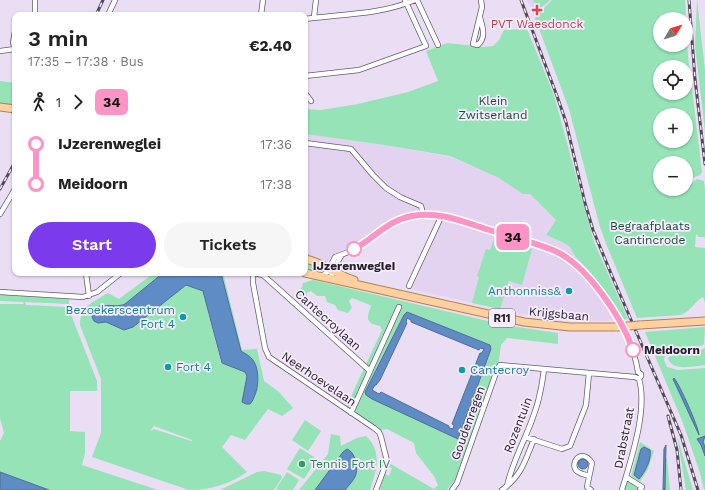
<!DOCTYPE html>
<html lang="en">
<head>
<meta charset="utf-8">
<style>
  body { margin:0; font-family:"Work Sans",sans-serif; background:#f6f6f6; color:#222; height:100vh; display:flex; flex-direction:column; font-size:15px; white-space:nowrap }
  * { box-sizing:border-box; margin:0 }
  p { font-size:13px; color:#767676 }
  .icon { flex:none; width:22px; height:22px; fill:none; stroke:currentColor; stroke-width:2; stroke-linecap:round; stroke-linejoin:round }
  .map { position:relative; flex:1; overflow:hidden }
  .sheet { position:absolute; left:12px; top:12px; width:296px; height:264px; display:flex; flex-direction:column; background:#fff; border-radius:8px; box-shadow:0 1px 3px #0004 }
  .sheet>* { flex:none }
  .badge { padding:0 8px; border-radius:6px; font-size:14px; line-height:26px }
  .needle { width:26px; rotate:52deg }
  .tools { position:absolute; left:653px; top:12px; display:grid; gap:8px }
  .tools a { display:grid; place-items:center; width:40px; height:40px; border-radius:50%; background:#fff; box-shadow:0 1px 3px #0004; font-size:20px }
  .map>.badge { position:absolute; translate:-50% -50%; box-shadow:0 0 0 2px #fff }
  .legs { display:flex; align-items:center; gap:6px; height:44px; padding:0 16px; font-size:13px }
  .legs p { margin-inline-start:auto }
  .headline { display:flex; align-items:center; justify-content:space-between; height:68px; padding:0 16px }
  h1 { font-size:22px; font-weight:600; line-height:30px }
  .action { display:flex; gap:8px; margin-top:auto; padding:8px 16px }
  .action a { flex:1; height:46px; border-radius:24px; background:#7c3aed; color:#fff; font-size:16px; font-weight:600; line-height:46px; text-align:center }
  .action a+a { background:#f6f6f6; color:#222 }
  ul { padding:0 16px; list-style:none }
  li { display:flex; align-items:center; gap:14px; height:40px; font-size:15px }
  li i { display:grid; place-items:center; width:6px; height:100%; margin:0 5px; background:currentColor }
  li i::after { content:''; width:10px; height:10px; margin:-5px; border:3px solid; border-radius:50%; background:#fff }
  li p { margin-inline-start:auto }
  li:first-child i { background:linear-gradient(#0000 50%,currentColor 0) }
  li:last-child i { background:linear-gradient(currentColor 50%,#0000 0) }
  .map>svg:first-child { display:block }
  .built { fill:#e3d3f0 }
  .green { fill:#95e3b7; fill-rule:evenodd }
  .water { fill:#608cc6; stroke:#4e6c97; fill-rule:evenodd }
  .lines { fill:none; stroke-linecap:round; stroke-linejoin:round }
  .minor-casing { stroke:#665c6f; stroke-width:6 }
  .primary-casing { stroke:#b3804e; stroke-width:9 }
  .minor { stroke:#fff; stroke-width:4.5 }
  .primary { stroke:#ffd1a1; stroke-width:7 }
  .rail-casing { stroke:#524b57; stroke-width:3 }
  .rail { stroke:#f6ecfe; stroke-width:1.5; stroke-dasharray:4.5; stroke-linecap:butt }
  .primary-bridge-casing { stroke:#b3804e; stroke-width:9; stroke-linecap:butt }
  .primary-bridge { stroke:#ffd1a1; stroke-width:7 }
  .line-1-casing { stroke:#fff; stroke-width:9 }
  .line-1 { stroke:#fc95c5; stroke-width:6 }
  .health-dot { fill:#e0444e; stroke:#f6ecfe; stroke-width:1.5 }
  .stop-1-dot { fill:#fff; stroke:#fc95c5; stroke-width:2 }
  .culture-dot { fill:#0f9aa8; stroke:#f6ecfe; stroke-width:1.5 }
  .leisure-dot { fill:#2e9e5b; stroke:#f6ecfe; stroke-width:1.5 }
  .labels { text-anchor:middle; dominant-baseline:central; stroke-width:3.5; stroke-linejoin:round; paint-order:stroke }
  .shield { fill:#f6ecfe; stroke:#645d69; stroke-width:1 }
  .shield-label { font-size:11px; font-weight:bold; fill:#252029 }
  .health-label { font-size:12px; fill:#be3a42; stroke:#f6ecfe }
  .park-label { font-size:12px; fill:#114f33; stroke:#f6ecfe }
  .stop-label { font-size:12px; font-weight:bold; fill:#252029; stroke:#f6ecfe }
  .culture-label { font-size:12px; fill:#0d838f; stroke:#f6ecfe; text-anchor:end }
  .street-label { font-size:12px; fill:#252029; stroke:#f6ecfe }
  .leisure-label { font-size:12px; fill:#27864d; stroke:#f6ecfe; text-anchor:start }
</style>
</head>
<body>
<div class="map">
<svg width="705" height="490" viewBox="0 0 705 490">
  <rect width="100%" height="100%" fill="#eadef4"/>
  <path class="built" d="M527,0H552L535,18Z
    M305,134L385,145L450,157L499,178L523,194H530L556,220L546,235L562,242L570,247L575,256L589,271L612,300L623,320L604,321L564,320L536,317L411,289L445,214L430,212L412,213L396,218L374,230L355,244L335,254L327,262L305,256Z"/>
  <path class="green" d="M533,0H550L538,10Z
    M552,0H685L688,56L702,172L700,175L692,178V183L697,179L704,181L705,189V239V237H699L696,234L695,247L705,248V302L703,297C694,302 691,311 681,315L637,318L607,246L600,227L569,109L535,18ZM660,19H686V45H660ZM660,67H686V93H660ZM660,115H686V141H660ZM660,163H686V189H660Z
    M697,0L705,70V132L695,45Z
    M527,29L554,95L594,242L628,319L623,320L612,300L589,271L575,256L570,247L562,242L546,235L556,220L530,194H523L499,178L450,156L385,145L305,134V109L321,110L358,104L408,92L438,81L426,51L447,43L483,47L493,46L499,40L504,30Z
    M0,81L15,83V105L0,103Z
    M495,237L532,249L522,285L509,281L500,309L472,303L479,277L477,276L486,249L490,250Z
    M305,261L322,268L321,271L317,272L305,269Z
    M154,273H163L125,304L115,306L105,304L102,323L106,322L133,327L186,285L203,291L221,363L245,372L247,376L242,402L255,398C259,379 260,362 241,352L221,273H223L242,350L257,349L264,381L279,392L293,408L282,416L268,409L245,440L231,435L222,447L247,472C230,484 210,490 189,490L92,457L101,433V379L80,325C80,306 92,303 106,294L108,293L119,299ZM154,426L192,440L191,441L154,429L150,431Z
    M313,280L505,325L558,333V344L507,338L501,345L499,360L455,480L447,490H380L385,474L389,476L392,468L388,467L389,463L434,489L438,485L434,476L416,453L414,443L387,429L381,430L346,407L382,330L380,326C366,323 366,319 371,306L370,305L352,298L349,301L352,308L348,313L338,310L335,305L327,302L325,296H317L311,291L307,293L305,301L298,293L302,287L303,283ZM407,312L489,344L491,350L458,439L368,397L365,392L404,315Z
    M0,294L69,299V304L25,302L26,305L68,307L97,381V391H70V431L85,432V453L82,465L158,490H49L0,472V441L4,433L0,418V304H24L23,302L0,301Z
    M705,327L704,344C693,351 678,346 666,353L664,360L667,367L678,370L705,368V490H704L700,473L683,423L645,332Z
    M705,348V365C695,366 671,372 668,358L673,354L701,350Z
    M305,420L321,431L308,451L292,440Z
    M331,434L340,436L341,446L357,438L366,436C383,452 376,471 370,490H345L356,475L343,452L315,490H299L328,454Z
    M677,436L693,490H686Z
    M640,442L654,451L648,469L640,482L631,476Z
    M300,448L317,459L304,479L287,469Z
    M665,457L667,459L670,490H663L666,479Z
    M264,471L281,475L282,478L274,490H220L257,472Z
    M287,472L299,480L293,490H278L276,489Z
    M630,481L638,488V490H625L626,483Z"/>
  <path class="water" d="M163,273H221L241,351C245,354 249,355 252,359C261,369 259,394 250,404H246L242,402L247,376L245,372L222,363L203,291L186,285L133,327L124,330L106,322L98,323L94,321L92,317C96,297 112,310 125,304Z
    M407,312L490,345L491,349L458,439L372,399L366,395L365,392L404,315ZM407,318L411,320V322L479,350L480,348L484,349L482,353H480L452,424L454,425L453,429L449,428V426L381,392L379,394L372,390L375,385H376L380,380L407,323L406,322Z
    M674,378C680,385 698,426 699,435L673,379Z
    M705,436L703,442L705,447V456L701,445L697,439Z
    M666,445L665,490H663L664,449Z
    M644,447L650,450C652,459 645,472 639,479L634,475L641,449Z
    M347,449C355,452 358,466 356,474C355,479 349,485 345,490H315L343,452Z
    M578 464a5 5 0 1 1 10 0a5 5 0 1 1-10 0Z
    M0,472L49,490H0Z"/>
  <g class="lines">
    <g class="minor-casing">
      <path id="minor" d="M35,0V15
        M417,0L438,45
        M108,15L115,0
        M261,15L263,0
        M314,17L316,0
        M480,17C482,27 487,36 478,45L473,44L482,7L481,0
        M305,19C342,14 380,15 415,0
        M13,43L15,31
        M0,51L15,49
        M305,76L359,70L426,46L405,0
        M305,93L311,101
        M305,143L351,149L373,175L386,188L400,197L421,206L423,214
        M0,214L15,189
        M86,273L89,296
        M253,273V283L265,348L269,357L374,428L379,432L381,437L387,461L376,490
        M253,273L263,275L370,371
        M320,277L335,267L341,256
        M332,279L331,265L335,257C344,254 352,251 360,246C379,233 391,219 415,215C441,212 464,222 488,229C510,236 537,242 557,252C594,271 632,332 638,372
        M409,286L442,215
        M0,292L83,297L97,292L121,273
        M351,413L399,307
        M525,437L562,449L570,446L586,405L589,373
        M589,476C586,475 582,474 580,473C566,467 581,445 592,463L587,487L591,490
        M626,477L642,487L640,490
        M507,486C514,454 534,426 540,393C542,385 543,377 544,369
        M452,490L457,483L497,370L500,365L635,377L639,379
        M502,490C522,475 525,461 534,439
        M622,490C631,459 648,410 639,379L641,376V374L638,372"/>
    </g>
    <g class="primary-casing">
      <path id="primary" d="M0,107L15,109
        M305,259C323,262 336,275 354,280
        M305,273L524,322L570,327H617
        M640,325L705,321"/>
    </g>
    <use href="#minor" class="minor"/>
    <use href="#primary" class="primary"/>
    <g class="rail-casing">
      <path id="rail" d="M521,0L557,96L566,122L585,203L593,230L612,276L681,435L698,490
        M689,0L695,79L705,164
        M96,15L103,0
        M0,189L15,162
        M668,416L677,450L681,490"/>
    </g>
    <use href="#rail" class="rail"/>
    <g class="primary-bridge-casing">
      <path id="primary-bridge" d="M617,327L640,325"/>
    </g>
    <use href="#primary-bridge" class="primary-bridge"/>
  </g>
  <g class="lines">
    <g class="line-1-casing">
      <path id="line-1" d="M354,249C375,238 386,221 412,216C438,211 462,221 486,229C509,236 533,242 555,251C587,265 622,318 633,350"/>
    </g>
    <use href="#line-1" class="line-1"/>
  </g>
  <path class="health-dot" d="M535 4h4v4h4v4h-4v4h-4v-4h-4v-4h4z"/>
  <g class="stop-1-dot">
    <circle cx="354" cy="249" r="7"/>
    <circle cx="633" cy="350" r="7"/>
  </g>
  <g class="culture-dot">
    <circle cx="569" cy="291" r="4"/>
    <circle cx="183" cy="317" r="4"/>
    <circle cx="168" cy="367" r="4"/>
    <circle cx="462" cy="370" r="4"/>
  </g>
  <circle class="leisure-dot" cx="302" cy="464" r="4"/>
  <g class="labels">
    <rect class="shield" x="489" y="309" width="26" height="18" rx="3"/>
    <g class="shield-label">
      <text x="502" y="318">R11</text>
    </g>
    <g class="health-label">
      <text x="537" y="24">PVT Waesdonck</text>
    </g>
    <g class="park-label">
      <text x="493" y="101">Klein<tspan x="493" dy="14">Zwitserland</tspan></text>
      <text x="650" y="226">Begraafplaats<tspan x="650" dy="14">Cantincrode</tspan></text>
    </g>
    <g class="stop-label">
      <text x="354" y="266">IJzerenweglei</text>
      <text x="644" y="350" text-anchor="start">Meidoorn</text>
    </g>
    <g class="culture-label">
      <text x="561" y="291">Anthonniss&amp;</text>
      <text x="175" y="310">Bezoekerscentrum<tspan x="175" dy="14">Fort 4</tspan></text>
      <text x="176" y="367" text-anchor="start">Fort 4</text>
      <text x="470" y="370" text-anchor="start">Cantecroy</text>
    </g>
    <g class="street-label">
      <text transform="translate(559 314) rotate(5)">Krijgsbaan</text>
      <text transform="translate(328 320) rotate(42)">Cantecroylaan</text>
      <text transform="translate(319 379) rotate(34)">Neerhoevelaan</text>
      <text transform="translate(468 423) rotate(-70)">Goudenregen</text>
      <text transform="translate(518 425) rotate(-69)">Rozentuin</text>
      <text transform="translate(624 438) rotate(-79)">Drabstraat</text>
    </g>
    <g class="leisure-label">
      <text x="310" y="464">Tennis Fort IV</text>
    </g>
  </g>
</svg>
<div class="tools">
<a><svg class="needle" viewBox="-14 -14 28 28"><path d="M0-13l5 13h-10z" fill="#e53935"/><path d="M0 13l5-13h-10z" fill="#767676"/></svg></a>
<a><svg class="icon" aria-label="locate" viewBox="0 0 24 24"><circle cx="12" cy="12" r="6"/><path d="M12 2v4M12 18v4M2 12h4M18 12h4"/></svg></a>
<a>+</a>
<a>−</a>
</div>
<b class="badge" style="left:513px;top:237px;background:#fc95c5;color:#111">34</b>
<section class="sheet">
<div class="headline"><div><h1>3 min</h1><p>17:35 – 17:38 · Bus</p></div><b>€2.40</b></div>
<div class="legs"><svg class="icon" aria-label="walk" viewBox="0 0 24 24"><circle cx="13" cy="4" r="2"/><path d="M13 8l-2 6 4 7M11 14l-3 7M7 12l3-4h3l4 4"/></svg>1<svg class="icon" aria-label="forward" viewBox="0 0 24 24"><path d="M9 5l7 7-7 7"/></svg><b class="badge" style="background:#fc95c5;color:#111">34</b></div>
<ul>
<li><i style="color:#fc95c5"></i><b>IJzerenweglei</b><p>17:36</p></li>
<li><i style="color:#fc95c5"></i><b>Meidoorn</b><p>17:38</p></li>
</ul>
<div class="action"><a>Start</a><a>Tickets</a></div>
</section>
</div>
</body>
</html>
